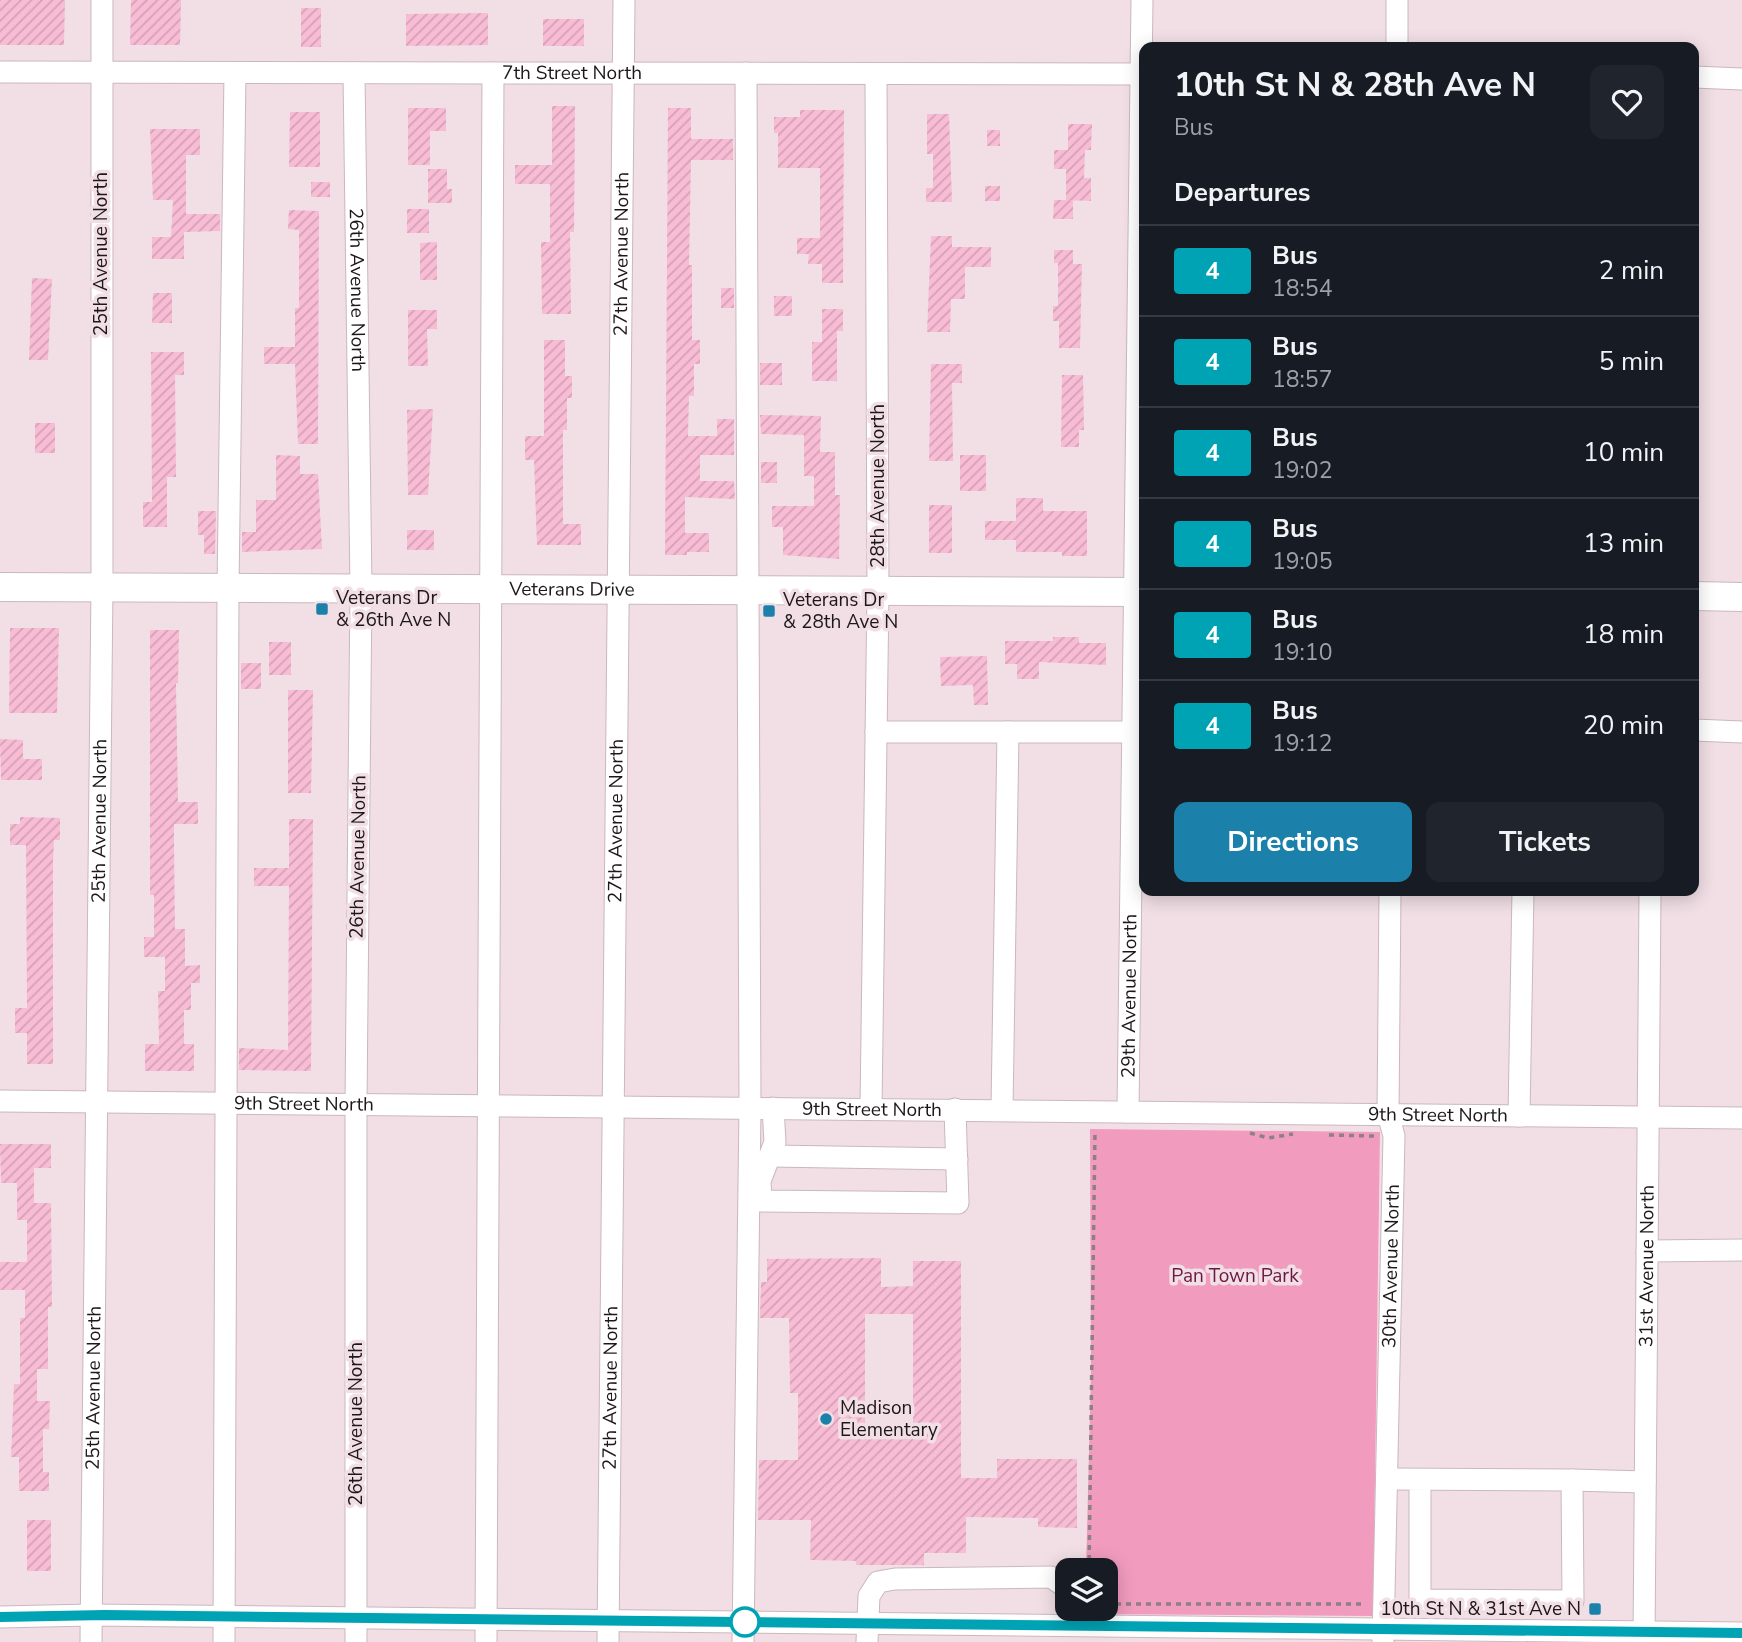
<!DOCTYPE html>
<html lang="en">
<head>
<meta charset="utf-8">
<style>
  body { margin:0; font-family:"Nunito Sans",sans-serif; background:#20242c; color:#f1f3f6; height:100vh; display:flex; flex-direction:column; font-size:26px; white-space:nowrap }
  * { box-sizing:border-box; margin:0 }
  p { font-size:23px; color:#9ea1a6 }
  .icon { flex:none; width:38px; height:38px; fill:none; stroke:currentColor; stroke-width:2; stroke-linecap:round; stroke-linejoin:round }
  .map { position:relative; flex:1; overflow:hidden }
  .details { position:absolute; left:1139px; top:42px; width:560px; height:854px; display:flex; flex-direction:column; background:#171b24; border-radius:14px; box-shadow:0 4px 18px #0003 }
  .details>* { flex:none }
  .badge { padding:0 14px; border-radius:5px; font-size:24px; line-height:46px }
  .tools { position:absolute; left:1055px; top:1558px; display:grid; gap:14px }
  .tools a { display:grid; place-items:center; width:63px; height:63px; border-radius:14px; background:#171b24; box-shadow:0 4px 18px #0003; font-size:35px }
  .map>.badge { position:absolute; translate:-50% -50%; box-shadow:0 0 0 4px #fff }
  h2 { padding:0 35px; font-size:26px; line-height:63px }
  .round { display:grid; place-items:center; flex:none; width:74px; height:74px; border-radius:14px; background:#20242c }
  .overview { display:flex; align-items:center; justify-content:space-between; height:119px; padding:0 35px }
  h1 { font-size:33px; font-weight:700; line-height:52px }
  .primary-button { display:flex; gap:14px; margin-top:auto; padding:14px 35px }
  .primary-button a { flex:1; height:80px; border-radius:14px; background:#1b81ab; color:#fff; font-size:28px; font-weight:700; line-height:80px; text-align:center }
  .primary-button a+a { background:#20242c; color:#f1f3f6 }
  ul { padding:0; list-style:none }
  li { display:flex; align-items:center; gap:21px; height:91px; padding:0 35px; border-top:2px solid #363941 }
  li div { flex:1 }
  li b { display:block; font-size:26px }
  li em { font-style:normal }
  li .badge { min-width:77px; font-weight:700; text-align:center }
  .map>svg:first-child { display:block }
  .park { fill:#f19bbf }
  .building { fill:url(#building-hatch); fill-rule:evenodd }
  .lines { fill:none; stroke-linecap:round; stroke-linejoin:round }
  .minor-casing { stroke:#cab8be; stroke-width:23 }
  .major-casing { stroke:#cab8be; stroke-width:30 }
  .path { stroke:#8c8084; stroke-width:3.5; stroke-dasharray:5 5; stroke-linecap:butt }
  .minor { stroke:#fff; stroke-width:21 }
  .major { stroke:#fff; stroke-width:28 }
  .line-casing { stroke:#fff; stroke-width:16 }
  .line { stroke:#00a3b4; stroke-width:10 }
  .poi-dot { fill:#1b81ab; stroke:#f1dfe5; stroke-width:2.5 }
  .stop-dot { fill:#fff; stroke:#00a3b4; stroke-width:3.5 }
  .labels { text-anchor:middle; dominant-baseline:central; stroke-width:7; stroke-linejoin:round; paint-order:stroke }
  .street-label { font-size:19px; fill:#1d1719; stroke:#f1dfe5 }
  .poi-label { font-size:19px; fill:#1d1719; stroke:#f1dfe5; text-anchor:start }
  .park-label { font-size:19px; fill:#6c1844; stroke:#f1dfe5 }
</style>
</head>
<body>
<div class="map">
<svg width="1742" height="1642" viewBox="0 0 1742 1642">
  <defs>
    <pattern id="building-hatch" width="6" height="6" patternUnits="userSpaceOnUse" patternTransform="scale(1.75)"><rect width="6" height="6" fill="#f8bcd4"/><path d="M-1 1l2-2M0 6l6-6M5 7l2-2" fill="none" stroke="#d4a1b5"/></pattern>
  </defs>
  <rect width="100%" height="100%" fill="#f1dfe5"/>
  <path class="park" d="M1090,1129L1380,1132L1373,1616L1085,1614L1086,1608H1106V1570H1086L1091,1373Z"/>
  <path class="building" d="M0,0H65L64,45H0Z
    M131,0H181L180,45H130Z
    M301,8H321V47H301Z
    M488,13V45L406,46V14Z
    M543,19H584V46H543Z
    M552,106H575L574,232H570L571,314H542L541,242H550V184H515V165H552Z
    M408,108H446V131H430V165H408Z
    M668,108H691V139H733V160H691L689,265H692V340H700V364H694V396H689L688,436H717V419H734V455H700V481H734L735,499L685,497V533H709V552H687V555H665Z
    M800,110H844L843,283H822V264H808L809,254H797V238H820V168H778V133H774V117H800Z
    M290,112H320V167H289Z
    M927,114H949L952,202H926V188H933V154H927Z
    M1068,124H1092L1091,150H1085L1084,178H1091V201L1066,200V169H1054V150H1068Z
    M150,129H200V155H186V214H220V231L184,232V259H152V237H171L173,200H153Z
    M987,130H1000V146H987Z
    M428,169H447V189H452V203H428Z
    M311,182H330V197H311Z
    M985,186H1000V201H985Z
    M1054,200H1073V219H1053Z
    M407,209H429V233H407Z
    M289,210L319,211L318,444H298L295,364H264V347H295V308H299V230L288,229Z
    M931,236H952V247H991V267H965V299H951L950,332H927Z
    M437,242V280H420V243Z
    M1054,250H1073V264H1082L1080,348H1059V321H1053V306H1058V263H1054Z
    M32,278L52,279L48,360H29Z
    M721,288H734V308H721Z
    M153,293H172V323H152Z
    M774,296H792V316H774Z
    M822,309H843V331H837V381H812V342H822Z
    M408,310H437V329H427L428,366H408Z
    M544,340H565V376H572V398H567V430H563V524H581V545H537L534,460H525V436H544Z
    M151,352H184V375H175L176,477H167V527H143V502H152Z
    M760,363H782V385H760Z
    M931,364H962V383H952L953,461H929Z
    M1062,375H1083L1084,430H1079V447H1061Z
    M433,409L428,495H408L407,410Z
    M760,415L821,416L820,452H835V495H840L839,559L783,555V527H772V506H814V476H804V435L761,434Z
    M35,423H55V453H35Z
    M276,455L300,456V474H318L322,549L242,552V532H256V500H276Z
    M960,455H986V491H960Z
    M761,462H777V483H761Z
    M1016,498H1043V511H1087V556H1062V552H1016V540H985V521H1016Z
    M929,505H952V553H929Z
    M198,511H216L215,554H204V535H198Z
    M407,530H434V550H407Z
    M10,628H59L57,713H9Z
    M150,630H179L178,683H176L178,802H198V824H174V843L175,929H185V966L200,965V983H191V1010H184V1044H194V1071H145V1044H159L158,991H165V957H144V937H154V895H150Z
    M1053,637H1079V643H1106V665L1039,662V679H1017V664H1005V641H1053Z
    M269,642H291V675H269Z
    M987,656L988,705H974L973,685L941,686L940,657Z
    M241,663H261V689H241Z
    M288,690H313L311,793H288Z
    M0,739L23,740V759H42V780H1Z
    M20,817L60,818V840H54L53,862V1064H27V1033H15V1008H27L26,845H10V824H20Z
    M289,819H313L311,1071L239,1070V1048L288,1050L289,886H254V868H289Z
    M0,1144H51V1168H34V1203H51L52,1307H48V1369H37V1401H50L49,1429H43V1472H49V1491H19V1457H11L14,1384H20V1318H25V1290H0V1262H27V1220H17V1183H1Z
    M881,1258V1287L913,1286V1261H961V1478H997V1459H1077V1528L1038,1527V1518L966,1517V1553H924V1565H856V1561L810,1560L811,1520H758L759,1460H798V1393H790L789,1318H760L761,1282H767V1259ZM865,1314H913V1426H865Z
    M27,1520H51V1571H27Z"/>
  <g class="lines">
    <g class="minor-casing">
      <g id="minor">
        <path d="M1397,0V47"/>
        <path id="s1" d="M0,72L1144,74"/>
        <path id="s2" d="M354,73L361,588L356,1104V1642"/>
        <path d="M1694,77L1742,79"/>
        <path d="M1694,730L1742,732"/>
        <path d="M876,732H1134"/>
        <path id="s3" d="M0,1101L1742,1118"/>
        <path d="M773,1108L775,1142L760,1181L761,1201L958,1203L955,1109"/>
        <path d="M871,1108L878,591L876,74"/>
        <path d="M1002,1110L1008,732"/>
        <path id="s4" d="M1128,1112L1142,0"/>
        <path d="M1519,1116L1523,891"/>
        <path d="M771,1156L957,1159"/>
        <path d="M1647,1251L1742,1250"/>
        <path d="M1389,1479L1572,1480L1573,1601L1420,1600V1480"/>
        <path d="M1572,1480L1645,1482"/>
        <path d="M0,1617L91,1615L1742,1633"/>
        <path id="s5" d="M1383,1640L1394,1136L1388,1114L1390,891"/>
        <path id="s6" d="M91,1642L102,586V0"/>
        <path d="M224,1642L228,588L235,73"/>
        <path d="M486,1642L493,73"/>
        <path id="s7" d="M608,1642L624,0"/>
        <path d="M743,1642L750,1108L746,73"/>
        <path d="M867,1642L869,1596L878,1582L895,1579L1051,1577L1068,1589"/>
        <path id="s8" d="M1644,1642L1650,891"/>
      </g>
    </g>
    <g class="major-casing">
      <g id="major">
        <path id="s9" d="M0,587L1144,592"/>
        <path d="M1694,596L1742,597"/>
      </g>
    </g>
    <path class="path" d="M1250,1133L1268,1138L1293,1134
      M1329,1135L1374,1136
      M1089,1570L1095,1131
      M1106,1604H1366"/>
    <use href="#minor" class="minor"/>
    <use href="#major" class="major"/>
  </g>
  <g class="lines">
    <g class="line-casing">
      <path id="line" d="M0,1617L105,1615L1742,1633"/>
    </g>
    <use href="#line" class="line"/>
  </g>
  <g class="poi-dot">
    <rect x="315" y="602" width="14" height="14" rx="3.5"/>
    <rect x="762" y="604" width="14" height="14" rx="3.5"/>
    <circle cx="826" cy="1419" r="7"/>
    <rect x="1588" y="1602" width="14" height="14" rx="3.5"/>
  </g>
  <circle class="stop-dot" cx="745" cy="1622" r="14"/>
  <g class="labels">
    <g class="street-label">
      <text stroke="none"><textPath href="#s1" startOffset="572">7th Street North</textPath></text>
      <text transform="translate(101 254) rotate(-90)">25th Avenue North</text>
      <text stroke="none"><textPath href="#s7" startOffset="1388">27th Avenue North</textPath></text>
      <text stroke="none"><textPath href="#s2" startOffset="217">26th Avenue North</textPath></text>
      <text transform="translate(878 486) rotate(-90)">28th Avenue North</text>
      <text stroke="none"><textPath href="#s9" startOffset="572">Veterans Drive</textPath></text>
      <text stroke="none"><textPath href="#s6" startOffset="821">25th Avenue North</textPath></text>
      <text stroke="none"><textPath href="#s7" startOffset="821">27th Avenue North</textPath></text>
      <text transform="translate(358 857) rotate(-89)">26th Avenue North</text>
      <text stroke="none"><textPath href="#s4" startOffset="116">29th Avenue North</textPath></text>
      <text stroke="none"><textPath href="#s3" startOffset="304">9th Street North</textPath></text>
      <text stroke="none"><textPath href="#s3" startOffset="872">9th Street North</textPath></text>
      <text stroke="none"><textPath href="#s3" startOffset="1438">9th Street North</textPath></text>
      <text stroke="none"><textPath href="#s5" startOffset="374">30th Avenue North</textPath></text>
      <text stroke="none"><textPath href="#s8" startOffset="376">31st Avenue North</textPath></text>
      <text stroke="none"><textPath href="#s6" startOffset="254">25th Avenue North</textPath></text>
      <text stroke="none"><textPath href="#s7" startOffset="254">27th Avenue North</textPath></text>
      <text transform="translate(356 1424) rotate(-90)">26th Avenue North</text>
    </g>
    <g class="poi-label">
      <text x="336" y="598">Veterans Dr<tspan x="336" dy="22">&amp; 26th Ave N</tspan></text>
      <text x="783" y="600">Veterans Dr<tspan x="783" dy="22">&amp; 28th Ave N</tspan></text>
      <text x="840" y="1408">Madison<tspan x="840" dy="22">Elementary</tspan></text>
      <text x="1581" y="1609" text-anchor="end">10th St N &amp; 31st Ave N</text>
    </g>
    <g class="park-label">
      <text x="1235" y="1276">Pan Town Park</text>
    </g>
  </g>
</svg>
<div class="tools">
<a><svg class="icon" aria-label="layers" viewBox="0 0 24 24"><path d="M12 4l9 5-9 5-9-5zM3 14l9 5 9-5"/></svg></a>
</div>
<section class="details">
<div class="overview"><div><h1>10th St N &amp; 28th Ave N</h1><p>Bus</p></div><a class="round"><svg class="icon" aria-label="heart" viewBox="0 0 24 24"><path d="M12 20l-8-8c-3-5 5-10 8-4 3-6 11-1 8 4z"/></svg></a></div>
<h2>Departures</h2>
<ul>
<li><span class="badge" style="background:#00a3b4;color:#fff">4</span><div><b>Bus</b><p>18:54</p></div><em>2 min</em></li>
<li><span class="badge" style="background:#00a3b4;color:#fff">4</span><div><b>Bus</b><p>18:57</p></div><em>5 min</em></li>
<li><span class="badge" style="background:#00a3b4;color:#fff">4</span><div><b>Bus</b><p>19:02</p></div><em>10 min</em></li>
<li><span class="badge" style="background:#00a3b4;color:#fff">4</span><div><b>Bus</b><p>19:05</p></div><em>13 min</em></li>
<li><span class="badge" style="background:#00a3b4;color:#fff">4</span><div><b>Bus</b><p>19:10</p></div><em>18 min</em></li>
<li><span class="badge" style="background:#00a3b4;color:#fff">4</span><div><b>Bus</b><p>19:12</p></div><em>20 min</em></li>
</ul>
<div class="primary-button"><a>Directions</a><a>Tickets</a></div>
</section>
</div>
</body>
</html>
